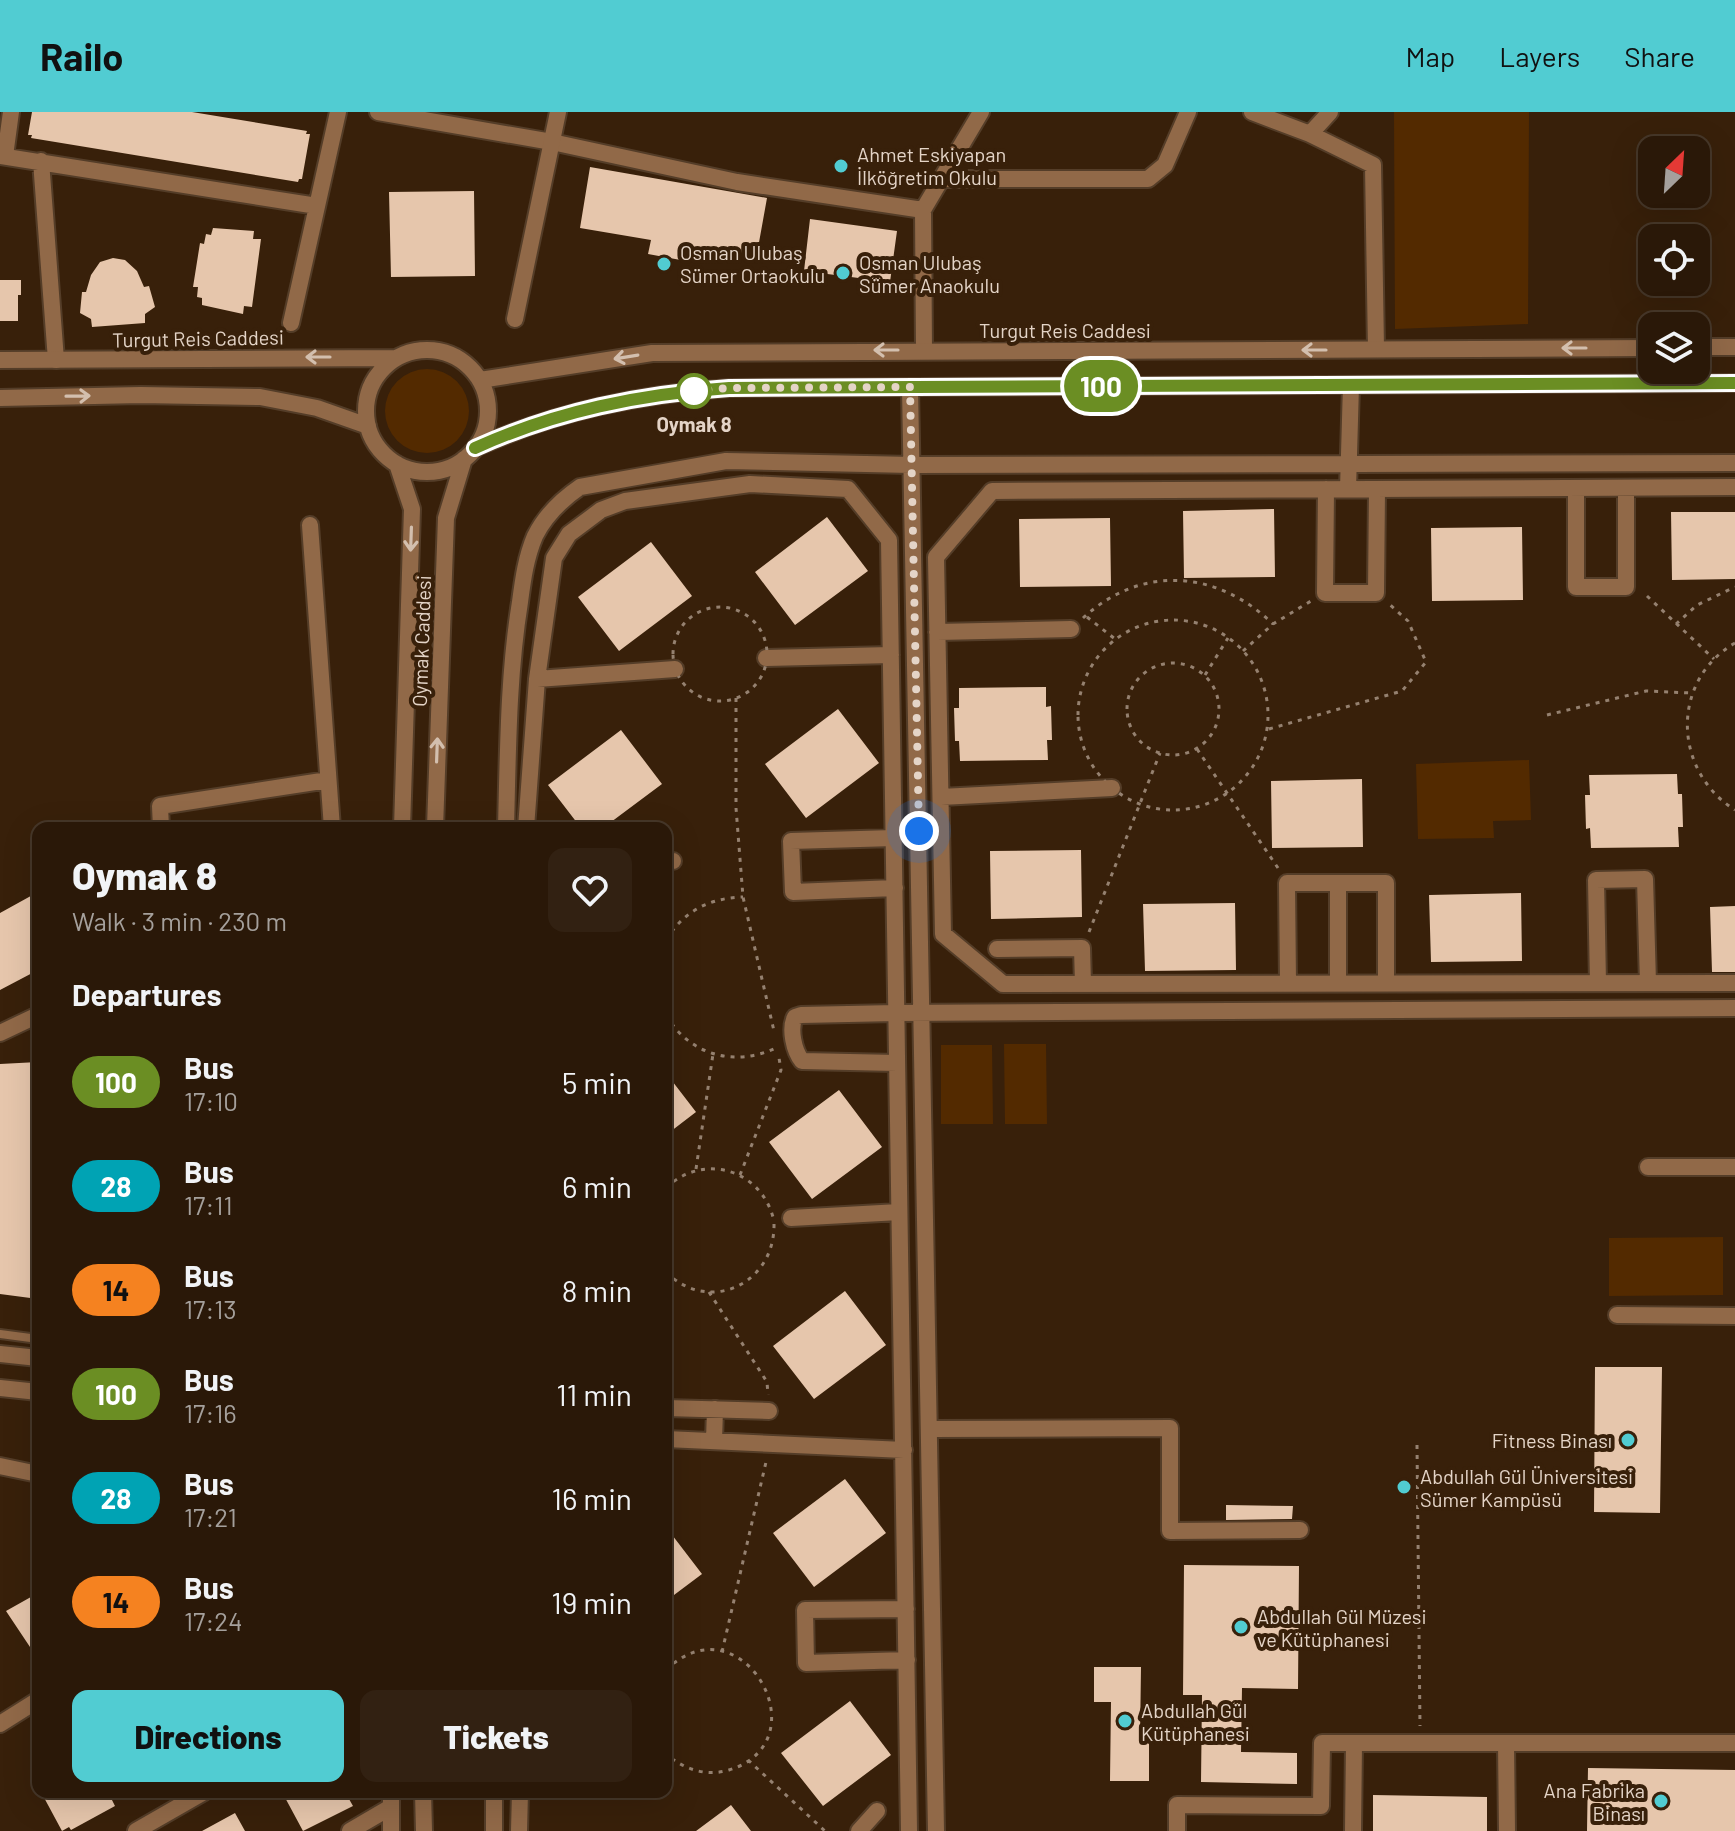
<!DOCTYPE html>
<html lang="en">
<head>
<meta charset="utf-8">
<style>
  body { margin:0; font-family:Barlow,sans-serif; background:#322112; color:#f1f3f6; height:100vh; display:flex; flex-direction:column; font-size:30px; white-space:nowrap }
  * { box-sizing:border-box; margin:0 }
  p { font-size:26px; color:#a5a09c }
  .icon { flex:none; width:44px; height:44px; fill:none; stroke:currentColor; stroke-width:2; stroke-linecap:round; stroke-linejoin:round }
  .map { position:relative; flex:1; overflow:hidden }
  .panel { position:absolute; left:32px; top:710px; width:640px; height:976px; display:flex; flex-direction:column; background:#2a1808; border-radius:16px; box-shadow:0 8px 32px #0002,0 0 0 2px #463729 }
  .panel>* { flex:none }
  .badge { padding:0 16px; border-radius:26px; font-size:28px; line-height:52px }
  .needle { width:52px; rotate:25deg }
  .controls { position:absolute; left:1638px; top:24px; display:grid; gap:16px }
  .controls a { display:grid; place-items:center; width:72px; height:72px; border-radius:16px; background:#2a1808; box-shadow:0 8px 32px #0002,0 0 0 2px #463729; font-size:40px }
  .you { position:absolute; width:40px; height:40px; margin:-20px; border:6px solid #fff; border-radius:50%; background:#1a73e8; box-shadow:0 0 0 12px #1a73e833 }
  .map>.badge { position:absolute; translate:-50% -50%; box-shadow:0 0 0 4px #fff }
  h2 { padding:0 40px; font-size:30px; line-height:72px }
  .round { display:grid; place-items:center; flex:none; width:84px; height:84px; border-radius:16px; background:#322112 }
  .head { display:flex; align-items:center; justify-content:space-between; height:136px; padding:0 40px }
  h1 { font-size:38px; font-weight:800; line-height:60px }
  .action { display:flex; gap:16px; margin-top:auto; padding:16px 40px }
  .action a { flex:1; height:92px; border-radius:16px; background:#51ccd2; color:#111; font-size:32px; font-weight:800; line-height:92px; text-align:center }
  .action a+a { background:#322112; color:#f1f3f6 }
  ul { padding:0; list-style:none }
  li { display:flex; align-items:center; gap:24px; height:104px; padding:0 40px }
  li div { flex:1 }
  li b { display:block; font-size:30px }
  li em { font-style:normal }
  li .badge { min-width:88px; font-weight:700; text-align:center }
  header { display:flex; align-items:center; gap:48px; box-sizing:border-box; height:112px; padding:0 40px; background:#51ccd2; color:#111 }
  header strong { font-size:38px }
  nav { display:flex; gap:44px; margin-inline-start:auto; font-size:28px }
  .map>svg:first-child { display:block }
  .green { fill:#532a00 }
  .building { fill:#e6c6ac }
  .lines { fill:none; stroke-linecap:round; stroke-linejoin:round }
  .service-casing { stroke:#543d28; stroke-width:12 }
  .minor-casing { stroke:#543d28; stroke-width:20 }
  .tertiary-casing { stroke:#543d28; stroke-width:20 }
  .path { stroke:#958170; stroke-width:3; stroke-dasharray:4 6; stroke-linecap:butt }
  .service { stroke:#916948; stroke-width:8 }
  .minor { stroke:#916948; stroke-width:16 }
  .tertiary { stroke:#916948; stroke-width:16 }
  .oneway { stroke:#d3bfae }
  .line-casing { stroke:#fff; stroke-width:18 }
  .line { stroke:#6b8e23; stroke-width:12 }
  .walk { stroke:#e4d4c7; stroke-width:8; stroke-dasharray:0 14.4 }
  .poi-dot { fill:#51ccd2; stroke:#38200a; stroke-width:3 }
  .stop-dot { fill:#fff; stroke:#6b8e23; stroke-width:4 }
  .labels { text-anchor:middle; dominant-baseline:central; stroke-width:8; stroke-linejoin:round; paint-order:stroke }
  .poi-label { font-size:20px; fill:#e4d4c7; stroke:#38200a; text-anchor:start }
  .street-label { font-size:20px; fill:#e4d4c7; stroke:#38200a }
  .stop-label { font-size:20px; font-weight:bold; fill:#e4d4c7; stroke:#38200a }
</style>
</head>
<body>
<header>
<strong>Railo</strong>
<nav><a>Map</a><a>Layers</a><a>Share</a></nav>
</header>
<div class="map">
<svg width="1735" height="1719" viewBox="0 0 1735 1719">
  <rect width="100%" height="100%" fill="#38200a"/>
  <path class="green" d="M1394,0H1529L1528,212L1395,217Z
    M385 299a42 42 0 1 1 84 0a42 42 0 1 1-84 0Z
    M1529,648L1531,708L1493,709L1494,726L1418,727L1416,652Z
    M1004,932H1046L1047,1012H1005Z
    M941,933H992L993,1012H941Z
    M1723,1125V1183L1609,1184V1126Z"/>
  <path class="building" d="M32,0H192L307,19L306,22H310L302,67H299L298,70L31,26L32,23H28Z
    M590,55L767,86L756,147L689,135L686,149L648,142L651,128L580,116Z
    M474,79L475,164L391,165L389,80Z
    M810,107L897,119L890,170L804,159Z
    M213,116L254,119L253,127H261L252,195L244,194L243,202L202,193V186L197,185L198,175H193L200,131L204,132L206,122L211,123Z
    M113,146L125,148L137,159L144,175L149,174L155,195L145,202V211L92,215L91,207L80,201L82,180H86L91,163L100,150Z
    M0,168H21V183H18V209H0Z
    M1274,397L1275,465L1184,466L1183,399Z
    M1671,400H1735V467L1672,468Z
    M827,405L868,459L795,513L755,460Z
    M1110,406L1111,474L1020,475L1019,407Z
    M1522,415L1523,488L1432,489L1431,416Z
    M651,430L692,484L619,539L578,485Z
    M1046,575V595L1051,594L1052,628H1047L1048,648L960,649L959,629H955L954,596H959V576Z
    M838,597L879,651L806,706L765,652Z
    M621,618L662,672L603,716H581L548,673Z
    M1677,662L1678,682H1682L1683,715H1678L1679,735L1591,736L1590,716L1586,717L1585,683H1590L1589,663Z
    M1362,667L1363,735L1272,736L1271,669Z
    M1081,738L1082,805L991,807L990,739Z
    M38,780V858L0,878V801Z
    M1521,781L1522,849L1431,850L1429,783Z
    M1235,791L1236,858L1145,859L1143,792Z
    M1735,794V860H1712L1710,795Z
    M38,950V1187L0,1182V952Z
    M666,961L696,1000L666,1023Z
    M839,978L882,1035L812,1087L769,1030Z
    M845,1179L886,1233L814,1287L773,1234Z
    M1595,1255H1662L1660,1401L1594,1400Z
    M845,1367L886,1421L814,1475L773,1421Z
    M1226,1393L1293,1394L1292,1407L1226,1408Z
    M666,1415L702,1462L666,1489Z
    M1184,1453L1299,1454L1298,1577L1242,1576L1241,1640L1297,1641V1672L1201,1670L1202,1583H1183Z
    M38,1481V1547L6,1499Z
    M1094,1555H1141L1140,1627H1149V1669H1110L1111,1590H1094Z
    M850,1589L891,1643L823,1694L781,1641Z
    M1588,1656L1735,1658V1719H1587Z
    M41,1680H108L115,1694L71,1718L69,1715L62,1719Z
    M282,1680H345L353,1694L303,1719Z
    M1373,1683L1487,1685V1719H1373Z
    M731,1693L751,1719H696Z
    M235,1701L245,1719H202Z"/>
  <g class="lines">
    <g class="service-casing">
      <path id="service" d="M0,1222L38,1227"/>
    </g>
    <g class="minor-casing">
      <path id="minor" d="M378,0L552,30L737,70L923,98L924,239
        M1252,0L1310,22L1330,0
        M1310,22L1373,53L1376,237
        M0,44L317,94
        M5,44L11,0
        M41,49L56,248
        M941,67H1148L1165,53L1188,0
        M923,98L981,0
        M291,211L338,0
        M910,275L936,1719
        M1735,375L992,379L936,445L943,822L1003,872L1735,871
        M1576,376V475H1626V376
        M1326,377L1325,481H1376L1377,377
        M1348,377L1351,273
        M310,413L332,716
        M937,520L1071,517
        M766,546L891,543
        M537,567L675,557
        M941,685L1112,676
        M161,716L160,694L328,668
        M506,716C508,641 508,564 520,490C523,467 526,445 535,424C545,404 561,388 580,375L726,349L912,353L1735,351
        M526,716L537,567L554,446L569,422L601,398L625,389L750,372L848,377L889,428L909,1719
        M894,726L791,729L793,780L895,776
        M666,749H673
        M1338,771V871
        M997,837L1082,836L1083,872
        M1288,871L1287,771H1386V871
        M1598,871L1596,768L1645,767L1648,871
        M0,921L38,903
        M897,951L802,949C794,939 789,917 795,905L801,903L895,901L1735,896
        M1648,1055H1735
        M791,1106L899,1100
        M1617,1203L1735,1204
        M0,1242L38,1246
        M0,1276L38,1280
        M666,1296L769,1299
        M929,1317L1170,1316V1419L1300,1418
        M666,1327L904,1338
        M714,1329L715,1297
        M0,1354L38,1362
        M906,1497L805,1498L806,1551L907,1548
        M0,1612L38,1588
        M1506,1631L1507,1719
        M136,1719L204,1680
        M350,1719L391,1695
        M494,1719V1680
        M519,1719L520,1680
        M859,1719L877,1699
        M1177,1719V1693L1321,1694L1322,1631H1735
        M1353,1719L1354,1631"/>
    </g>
    <g class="tertiary-casing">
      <path id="tertiary" d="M515,207L558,0
        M1696,235H1735
        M366 299a61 61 0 1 1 122 0a61 61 0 1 1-122 0Z
        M0,248L396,246
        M480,268L652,241L1652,236
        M0,286L141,283L260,285L317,296L368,314
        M475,336C557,299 640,282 729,276L1735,271
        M397,352L412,397L402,716
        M435,716L446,406L464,347
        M423,1680L424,1719
        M391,1719V1680"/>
    </g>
    <path class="path" d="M1647,484L1714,547
      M673 542a47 47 0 1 1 94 0a47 47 0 1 1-94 0Z
      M1087,505L1115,527
      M1083,506C1142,452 1217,458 1273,512
      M1078 603a95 95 0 1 1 190 0a95 95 0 1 1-190 0Z
      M1676,512L1697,493L1735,475
      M1735,531C1670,569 1673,659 1735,698
      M1243,539L1273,512L1311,489
      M1127 597a46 46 0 1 1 92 0a46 46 0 1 1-92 0Z
      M1205,563L1228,526
      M736,586V696L743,785L774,919
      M1547,603L1646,579L1692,581
      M1269,617L1402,579L1426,550L1408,509L1388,491
      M1197,637L1278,756
      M1089,820L1160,641
      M666,828C684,799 709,786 743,785
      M666,903C690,944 735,955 776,936
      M696,1057L713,942
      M740,1063L781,958L779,946
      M666,1076C702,1041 759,1056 773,1105
      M666,1160C709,1203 775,1172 774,1112
      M709,1180L767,1270L768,1283
      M1417,1333L1420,1614
      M722,1540L766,1350
      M666,1558C741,1485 824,1629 729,1658C705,1665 684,1657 666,1642
      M748,1648L825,1719"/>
    <use href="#service" class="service"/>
    <use href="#minor" class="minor"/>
    <use href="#tertiary" class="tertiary"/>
  </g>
  <defs><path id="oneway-shaft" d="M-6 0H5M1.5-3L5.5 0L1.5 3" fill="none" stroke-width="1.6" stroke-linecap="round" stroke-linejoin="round" transform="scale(2)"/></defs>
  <g class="oneway">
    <use href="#oneway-shaft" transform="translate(1574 236) rotate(180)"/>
    <use href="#oneway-shaft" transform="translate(886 238) rotate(-180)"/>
    <use href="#oneway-shaft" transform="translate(1314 238) rotate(180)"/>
    <use href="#oneway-shaft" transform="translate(318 245) rotate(180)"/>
    <use href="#oneway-shaft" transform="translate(626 245) rotate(171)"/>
    <use href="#oneway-shaft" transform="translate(78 284) rotate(-1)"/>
    <use href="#oneway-shaft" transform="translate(411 427) rotate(92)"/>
    <use href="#oneway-shaft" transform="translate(437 638) rotate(-88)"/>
  </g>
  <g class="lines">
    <g class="line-casing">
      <path id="line" d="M475,336C557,299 640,282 729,276L1735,271"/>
    </g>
    <use href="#line" class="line"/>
    <path class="walk" d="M694,279L729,276L910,275L919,719"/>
  </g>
  <g class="poi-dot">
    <circle cx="841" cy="54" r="8"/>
    <circle cx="664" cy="152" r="8"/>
    <circle cx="843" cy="161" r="8"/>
    <circle cx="1628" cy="1328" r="8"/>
    <circle cx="1404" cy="1375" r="8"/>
    <circle cx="1241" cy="1515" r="8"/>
    <circle cx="1125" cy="1609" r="8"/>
    <circle cx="1661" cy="1689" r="8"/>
  </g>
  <circle class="stop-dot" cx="694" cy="279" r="16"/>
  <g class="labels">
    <g class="poi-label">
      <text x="857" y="42">Ahmet Eskiyapan<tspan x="857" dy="23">İlköğretim Okulu</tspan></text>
      <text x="680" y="140">Osman Ulubaş<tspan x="680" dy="23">Sümer Ortaokulu</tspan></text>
      <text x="859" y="150">Osman Ulubaş<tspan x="859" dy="23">Sümer Anaokulu</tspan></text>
      <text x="1612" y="1328" text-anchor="end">Fitness Binası</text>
      <text x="1420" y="1364">Abdullah Gül Üniversitesi<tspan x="1420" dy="23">Sümer Kampüsü</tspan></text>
      <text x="1257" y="1504">Abdullah Gül Müzesi<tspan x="1257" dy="23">ve Kütüphanesi</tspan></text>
      <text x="1141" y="1598">Abdullah Gül<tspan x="1141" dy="23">Kütüphanesi</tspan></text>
      <text x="1645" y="1678" text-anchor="end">Ana Fabrika<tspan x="1645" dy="23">Binası</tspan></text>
    </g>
    <g class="street-label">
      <text x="1065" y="218">Turgut Reis Caddesi</text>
      <text transform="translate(198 226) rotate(-1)">Turgut Reis Caddesi</text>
      <text transform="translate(421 529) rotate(-88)">Oymak Caddesi</text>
    </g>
    <g class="stop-label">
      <text x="694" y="312">Oymak 8</text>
    </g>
  </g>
</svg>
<div class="controls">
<a><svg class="needle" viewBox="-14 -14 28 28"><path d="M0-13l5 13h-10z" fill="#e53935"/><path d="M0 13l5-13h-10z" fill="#a5a09c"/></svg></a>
<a><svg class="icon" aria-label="locate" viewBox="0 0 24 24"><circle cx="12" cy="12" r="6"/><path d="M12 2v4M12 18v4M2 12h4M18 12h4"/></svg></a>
<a><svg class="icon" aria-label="layers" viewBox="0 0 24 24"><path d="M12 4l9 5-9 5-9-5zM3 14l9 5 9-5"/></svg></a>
</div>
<div class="you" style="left:919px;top:719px"></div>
<b class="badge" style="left:1101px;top:274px;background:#6b8e23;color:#fff">100</b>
<section class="panel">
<div class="head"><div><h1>Oymak 8</h1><p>Walk · 3 min · 230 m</p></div><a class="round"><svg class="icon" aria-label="heart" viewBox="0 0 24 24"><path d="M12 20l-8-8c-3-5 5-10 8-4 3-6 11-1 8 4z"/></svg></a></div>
<h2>Departures</h2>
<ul>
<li><span class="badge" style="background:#6b8e23;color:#fff">100</span><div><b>Bus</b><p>17:10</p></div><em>5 min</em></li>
<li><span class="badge" style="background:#00a3b4;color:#fff">28</span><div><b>Bus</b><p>17:11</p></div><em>6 min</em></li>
<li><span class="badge" style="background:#f58220;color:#111">14</span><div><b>Bus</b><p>17:13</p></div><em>8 min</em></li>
<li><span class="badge" style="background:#6b8e23;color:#fff">100</span><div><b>Bus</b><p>17:16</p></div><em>11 min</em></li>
<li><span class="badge" style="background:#00a3b4;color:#fff">28</span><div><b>Bus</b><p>17:21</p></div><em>16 min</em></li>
<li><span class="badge" style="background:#f58220;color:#111">14</span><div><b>Bus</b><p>17:24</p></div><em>19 min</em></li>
</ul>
<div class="action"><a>Directions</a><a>Tickets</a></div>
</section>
</div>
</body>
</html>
